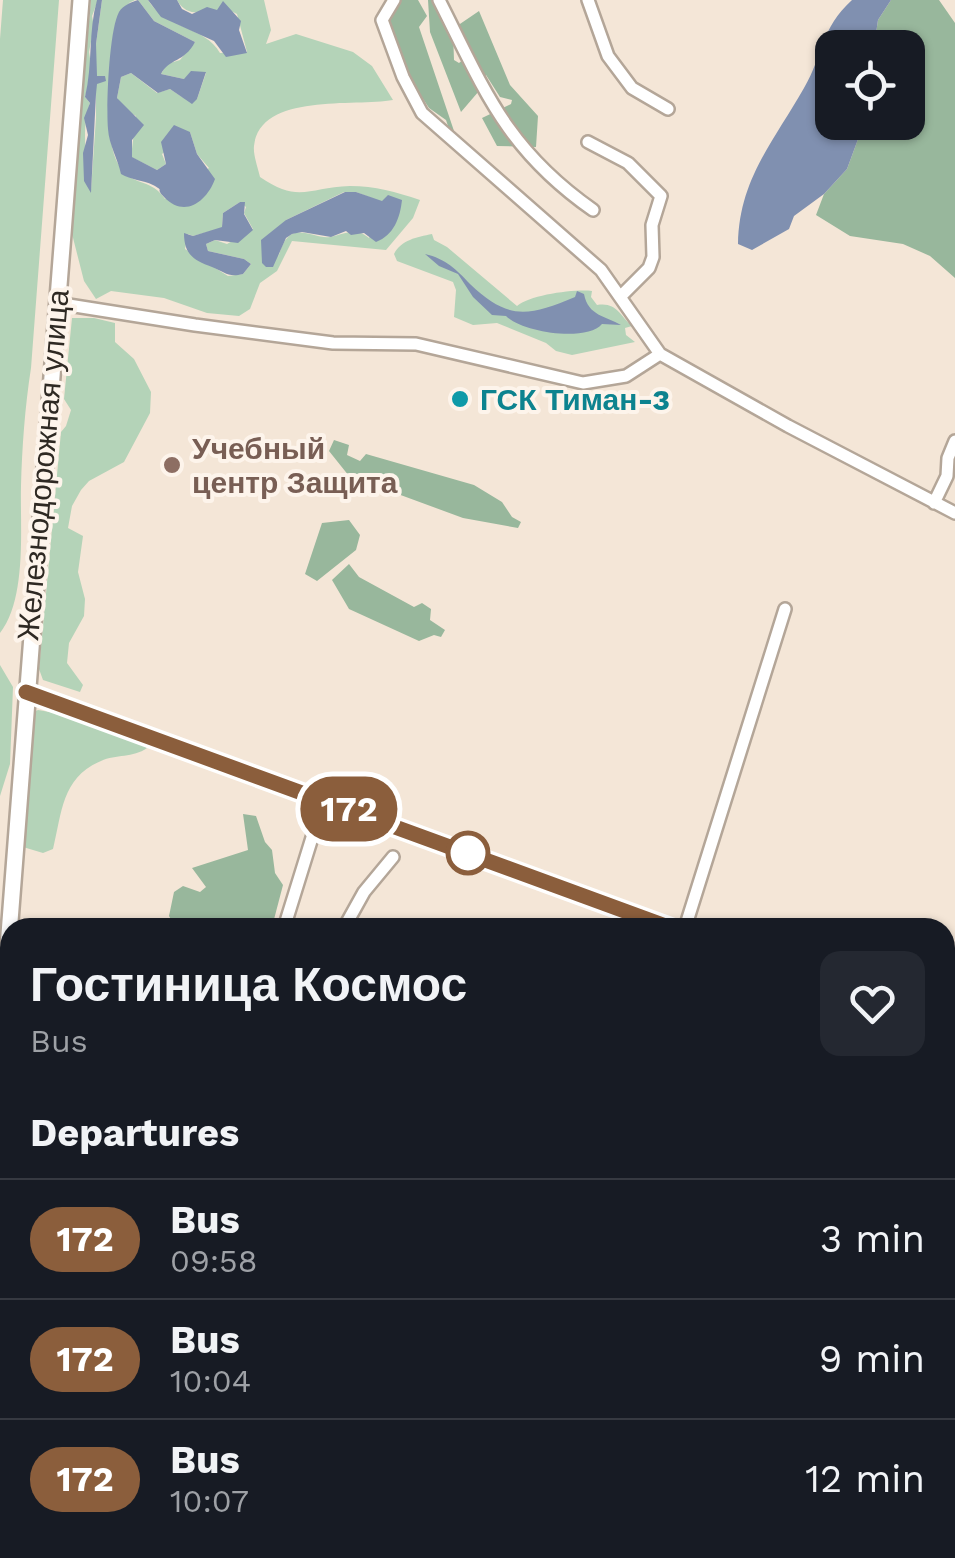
<!DOCTYPE html>
<html lang="en">
<head>
<meta charset="utf-8">
<style>
  body { margin:0; font-family:"Work Sans",sans-serif; background:#242831; color:#f1f3f6; height:100vh; display:flex; flex-direction:column; font-size:38px; white-space:nowrap }
  * { box-sizing:border-box; margin:0 }
  p { font-size:32px; color:#9ea1a6 }
  .icon { flex:none; width:55px; height:55px; fill:none; stroke:currentColor; stroke-width:2; stroke-linecap:round; stroke-linejoin:round }
  .map { position:relative; flex:1; overflow:hidden }
  .panel { position:absolute; left:0px; top:918px; width:955px; height:642px; display:flex; flex-direction:column; background:#171b24; border-radius:30px 30px 0 0; box-shadow:0 2px 8px #0004 }
  .panel>* { flex:none }
  .badge { padding:0 20px; border-radius:32px; font-size:35px; line-height:65px }
  .controls { position:absolute; left:815px; top:30px; display:grid; gap:20px }
  .controls a { display:grid; place-items:center; width:110px; height:110px; border-radius:20px; background:#171b24; box-shadow:0 2px 8px #0004; font-size:50px }
  .map>.badge { position:absolute; translate:-50% -50%; box-shadow:0 0 0 5px #fff }
  h2 { padding:0 30px; font-size:38px; line-height:90px }
  .round { display:grid; place-items:center; flex:none; width:105px; height:105px; border-radius:20px; background:#242831 }
  .headline { display:flex; align-items:center; justify-content:space-between; height:170px; padding:0 30px }
  h1 { font-size:48px; font-weight:700; line-height:75px }
  ul { padding:0; list-style:none }
  li { display:flex; align-items:center; gap:30px; height:120px; padding:0 30px; border-top:2px solid #363941 }
  li div { flex:1 }
  li b { display:block; font-size:38px }
  li em { font-style:normal }
  li .badge { min-width:110px; font-weight:700; text-align:center }
  .map>svg:first-child { display:block }
  .green { fill:#b4d3b8; fill-rule:evenodd }
  .forest { fill:#98b79c }
  .water { fill:#8090b0 }
  .lines { fill:none; stroke-linecap:round; stroke-linejoin:round }
  .stream { stroke:#8090b0; stroke-width:2.5 }
  .minor-casing { stroke:#b4a698; stroke-width:16 }
  .tertiary-casing { stroke:#b4a698; stroke-width:19 }
  .secondary-casing { stroke:#b4a698; stroke-width:20 }
  .minor { stroke:#fff; stroke-width:11 }
  .tertiary { stroke:#fff; stroke-width:14 }
  .secondary { stroke:#fff; stroke-width:15 }
  .line-casing { stroke:#fff; stroke-width:22 }
  .line { stroke:#8b5e3c; stroke-width:15 }
  .culture-dot { fill:#0f9aa8; stroke:#fdf4eb; stroke-width:4 }
  .education-dot { fill:#8d6e63; stroke:#fdf4eb; stroke-width:4 }
  .stop-dot { fill:#fff; stroke:#8b5e3c; stroke-width:5 }
  .labels { text-anchor:middle; dominant-baseline:central; stroke-width:8; stroke-linejoin:round; paint-order:stroke }
  .culture-label { font-size:30px; font-weight:bold; fill:#0d838f; stroke:#fdf4eb; text-anchor:start }
  .education-label { font-size:30px; font-weight:bold; fill:#785e54; stroke:#fdf4eb; text-anchor:start }
  .street-label { font-size:30px; fill:#2e2923; stroke:#fdf4eb }
</style>
</head>
<body>
<div class="map">
<svg width="955" height="1558" viewBox="0 0 955 1558">
  <rect width="100%" height="100%" fill="#f4e6d7"/>
  <path class="green" d="M3,0H59L31,368C25,406 22,448 21,486C20,529 27,598 0,633V39Z
    M91,0H98L92,16L94,26L89,52L92,71L85,97L90,103C81,128 86,163 91,190L96,118V44L102,0H135L129,3C122,47 94,133 122,170C135,186 152,179 165,199L209,168L197,154L190,132L162,154L166,164L157,170L131,157L136,116L125,110L117,98L121,77L131,73L157,93L170,89L182,97L197,99L206,73L184,79L161,74L167,64L180,60L195,42L154,21L138,0H148C165,29 205,26 220,53L247,52L237,14C215,1 192,26 177,0H264L271,30L266,44L296,34L353,52L372,66L393,100C355,107 260,92 254,146C253,155 258,168 260,177C299,204 309,187 350,186C375,186 396,192 420,200L413,218L386,250L292,241L277,271L260,283L250,309L239,316L207,313L164,298L111,291L96,299L84,281L70,226ZM344,192H356L382,202L369,238C356,227 345,234 330,237C317,239 301,227 289,236C283,241 280,251 278,258L286,220ZM240,202L246,207L244,213L253,229L227,244L215,240L206,244L208,251L244,259L251,264L243,274L228,276L185,249L188,234L193,236L222,228L223,213Z
    M432,234L434,240L447,247L517,306C530,295 574,289 592,291L591,297L597,305C617,302 619,315 632,326L625,328L626,335L635,342L572,355L556,351L546,343L497,323L473,325L454,317L456,290L453,282L397,261L394,254C401,240 417,237 432,234Z
    M72,318H94L115,323V342L134,359L151,392L150,413L124,462L89,481L81,490L72,506L68,528L83,536L78,572L85,599L84,616L69,643L67,663L83,685L80,692L43,680L39,669L61,432L66,426L71,410L64,399Z
    M0,665L13,687L10,764L0,796Z
    M38,710C68,715 126,728 147,748C133,758 116,754 101,761C62,777 62,812 53,849L43,853L23,847L31,713Z
    M0,1311L10,1315V1550H511L515,1558H0Z"/>
  <path class="forest" d="M398,0H418L427,16L419,27L454,131L449,129L446,120L429,108L410,79L388,15Z
    M428,0H436L453,32L454,60L459,63L464,59L457,26L479,11L510,85L538,116L536,147L497,146L482,118L511,104L512,100L500,97L486,75L479,91L461,112L430,32Z
    M891,0H939L955,23V278L930,256L903,244L850,236L816,215L824,194L847,169L864,123L908,122V48L874,47L878,20Z
    M334,440L349,445L347,455L360,461L366,454L474,485L502,502L512,517L521,522L518,528L463,518L349,476L329,451Z
    M349,520L360,535L356,550L317,581L305,574L322,523Z
    M349,564L359,577L414,607L422,603L431,609L430,620L445,630L441,637L434,635L419,641L349,609L332,580Z
    M243,814L256,816L265,842L272,850L275,873L283,885L272,927H175L169,916L174,892L183,886L200,892L206,887L192,868L248,850Z"/>
  <path class="water" d="M97,0H102L96,44L97,76H105L106,81L97,84L96,94L91,193L84,181L83,153L88,135L84,118L90,103L85,97C93,64 88,32 97,0Z
    M138,0L154,21L195,42C184,63 169,58 161,74L184,79L191,71L206,72L197,99L192,104L170,89L158,93L131,73L121,77L117,98L144,125L132,140V157L157,170L166,164L161,142L174,125L190,132L197,154L215,179C207,201 185,219 164,197C154,187 166,192 153,185C143,180 131,180 121,174C118,159 109,145 108,129C106,107 109,30 119,12C123,5 132,2 138,0Z
    M148,0H177L182,9L192,14L207,7L217,10L223,1L241,21L239,30L247,53L226,57L214,41L161,17Z
    M852,0H891L878,20L874,47L832,48V122L864,123L847,169L824,194L794,216L789,229L752,250L738,244C739,179 774,141 804,88C824,54 820,29 852,0Z
    M345,192H356L382,201L388,195L402,200C400,218 394,235 376,242L364,233L351,235L346,231L331,237L302,232L292,234L286,238L273,267H266L262,263L261,240L286,220Z
    M240,202H245L244,214L253,230L238,243L215,240L206,244L208,251L244,259L251,264L243,274C228,278 225,272 212,267C193,260 184,254 184,233L193,236L222,227L223,213Z
    M425,254C446,259 456,269 470,284C508,320 527,317 575,297L577,291L584,294C588,316 606,316 621,325L602,324C587,342 523,333 506,316L492,315L473,297L458,274L439,266Z"/>
  <g class="lines">
    <path class="stream" d="M3,1271L10,1163"/>
    <g class="minor-casing">
      <path id="minor" d="M394,0L382,20L403,77L422,113L601,270L660,354L788,426L955,513
        M439,0C485,91 506,149 593,210
        M588,0L608,56L632,88L668,109
        M588,142L628,163L661,196L652,225L653,257L649,268L620,297
        M56,303L195,325L333,343L416,344L583,383L626,376L660,354
        M934,503L947,476L948,458L955,441
        M284,928L324,799
        M344,928L364,892L393,857
        M685,928L785,609"/>
    </g>
    <g class="tertiary-casing">
      <path id="tertiary" d="M822,1558L824,1550"/>
    </g>
    <g class="secondary-casing">
      <path id="secondary" d="M26,692L671,928
        M945,1027L955,1031
        M0,1051L81,0
        M945,1216L955,1188
        M0,1301L10,1304
        M945,1310L955,1314
        M682,1550L703,1558"/>
    </g>
    <use href="#minor" class="minor"/>
    <use href="#tertiary" class="tertiary"/>
    <use href="#secondary" class="secondary"/>
  </g>
  <g class="lines">
    <g class="line-casing">
      <path id="line" d="M26,692L671,928"/>
    </g>
    <use href="#line" class="line"/>
  </g>
  <circle class="culture-dot" cx="460" cy="399" r="10"/>
  <circle class="education-dot" cx="172" cy="465" r="10"/>
  <circle class="stop-dot" cx="468" cy="853" r="20"/>
  <g class="labels">
    <g class="culture-label">
      <text x="480" y="399">ГСК Тиман-3</text>
    </g>
    <g class="education-label">
      <text x="192" y="448">Учебный<tspan x="192" dy="34">центр Защита</tspan></text>
    </g>
    <g class="street-label">
      <text transform="translate(43 465) rotate(-85)">Железнодорожная улица</text>
    </g>
  </g>
</svg>
<div class="controls">
<a><svg class="icon" aria-label="locate" viewBox="0 0 24 24"><circle cx="12" cy="12" r="6"/><path d="M12 2v4M12 18v4M2 12h4M18 12h4"/></svg></a>
</div>
<b class="badge" style="left:349px;top:809px;background:#8b5e3c;color:#fff">172</b>
<section class="panel">
<div class="headline"><div><h1>Гостиница Космос</h1><p>Bus</p></div><a class="round"><svg class="icon" aria-label="heart" viewBox="0 0 24 24"><path d="M12 20l-8-8c-3-5 5-10 8-4 3-6 11-1 8 4z"/></svg></a></div>
<h2>Departures</h2>
<ul>
<li><span class="badge" style="background:#8b5e3c;color:#fff">172</span><div><b>Bus</b><p>09:58</p></div><em>3 min</em></li>
<li><span class="badge" style="background:#8b5e3c;color:#fff">172</span><div><b>Bus</b><p>10:04</p></div><em>9 min</em></li>
<li><span class="badge" style="background:#8b5e3c;color:#fff">172</span><div><b>Bus</b><p>10:07</p></div><em>12 min</em></li>
</ul>
</section>
</div>
</body>
</html>
